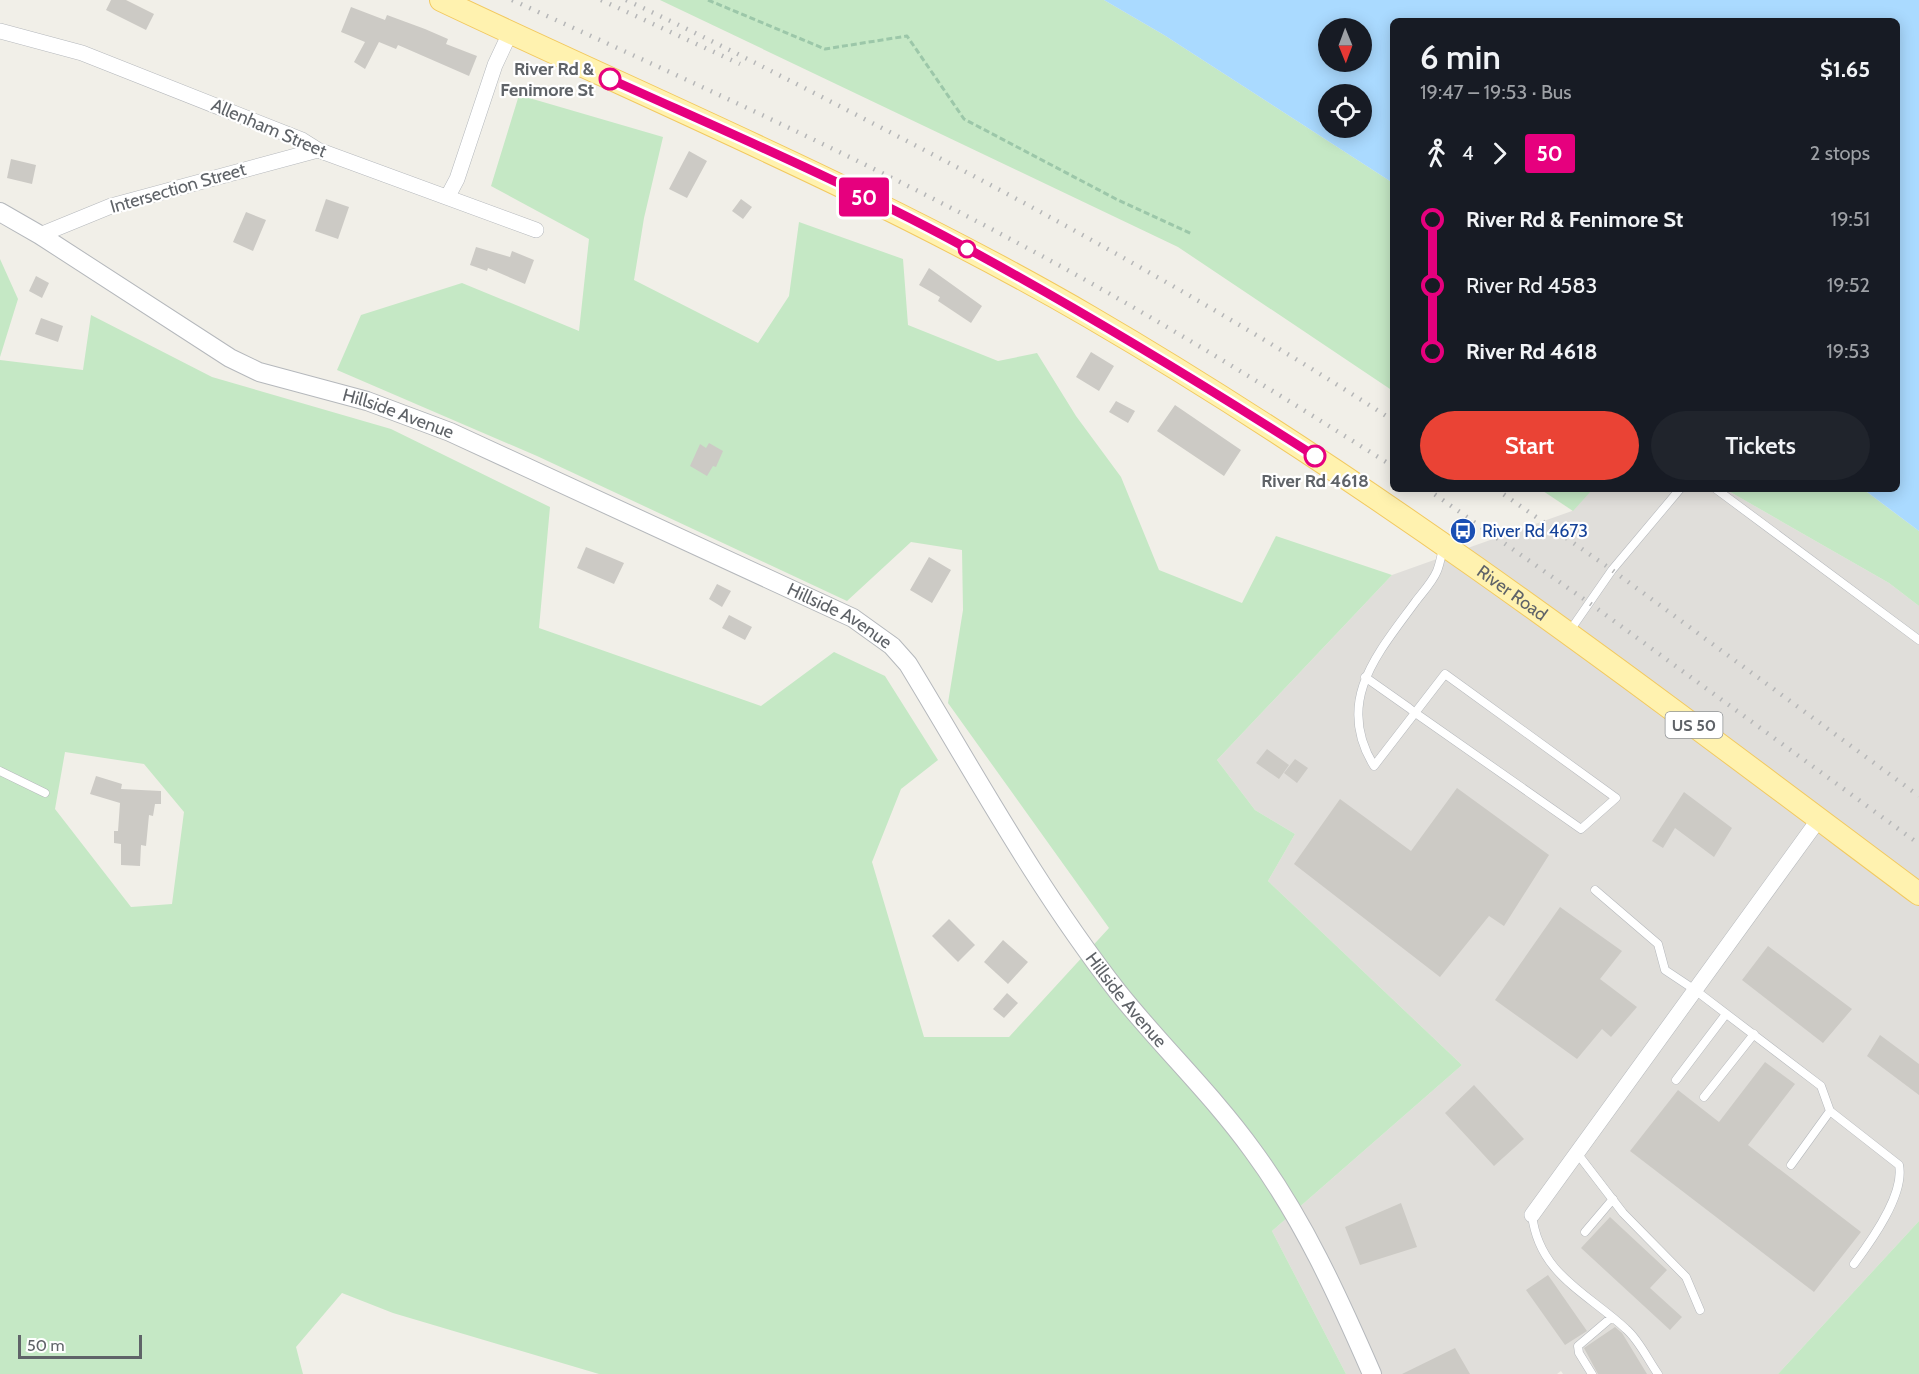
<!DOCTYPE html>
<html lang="en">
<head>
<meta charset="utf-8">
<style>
  body { margin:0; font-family:Cabin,sans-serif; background:#20242c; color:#f1f3f6; height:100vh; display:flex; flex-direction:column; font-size:22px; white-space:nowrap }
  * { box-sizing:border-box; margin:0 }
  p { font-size:20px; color:#9ea1a6 }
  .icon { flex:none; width:33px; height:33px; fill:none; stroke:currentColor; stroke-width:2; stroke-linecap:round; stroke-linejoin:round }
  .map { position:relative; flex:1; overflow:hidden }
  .details { position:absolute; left:1390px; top:18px; width:510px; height:474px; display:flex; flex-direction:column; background:#171b24; border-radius:9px; box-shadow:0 3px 15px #0003 }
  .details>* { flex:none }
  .badge { padding:0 12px; border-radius:4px; font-size:21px; line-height:39px }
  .needle { width:39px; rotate:179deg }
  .tools { position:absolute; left:1318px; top:18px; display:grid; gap:12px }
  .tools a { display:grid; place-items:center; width:54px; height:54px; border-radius:50%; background:#171b24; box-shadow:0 3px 15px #0003; font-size:30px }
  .scale { position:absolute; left:18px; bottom:15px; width:124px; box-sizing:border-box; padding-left:6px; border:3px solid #5f6368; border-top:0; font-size:16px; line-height:21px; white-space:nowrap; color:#5f6368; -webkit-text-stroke:4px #fff; paint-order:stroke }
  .map>.badge { position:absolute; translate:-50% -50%; box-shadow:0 0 0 3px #fff }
  .legs { display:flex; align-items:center; gap:9px; height:66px; padding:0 30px; font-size:20px }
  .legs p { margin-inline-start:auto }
  .headline { display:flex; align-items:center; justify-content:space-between; height:102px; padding:0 30px }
  h1 { font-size:33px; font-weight:600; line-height:45px }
  .primary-button { display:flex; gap:12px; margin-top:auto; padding:12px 30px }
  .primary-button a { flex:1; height:69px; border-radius:36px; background:#ea4335; color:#fff; font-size:24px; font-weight:600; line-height:69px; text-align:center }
  .primary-button a+a { background:#20242c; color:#f1f3f6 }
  ul { padding:0 30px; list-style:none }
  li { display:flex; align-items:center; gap:21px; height:66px; font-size:22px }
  li i { display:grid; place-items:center; width:9px; height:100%; margin:0 8px; background:currentColor }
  li i::after { content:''; width:15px; height:15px; margin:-8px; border:4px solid; border-radius:50%; background:#171b24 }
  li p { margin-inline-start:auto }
  li:first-child i { background:linear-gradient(#0000 50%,currentColor 0) }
  li:last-child i { background:linear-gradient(currentColor 50%,#0000 0) }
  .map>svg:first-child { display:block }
  .industrial { fill:#e0deda }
  .green { fill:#c5e8c5; fill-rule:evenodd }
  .water { fill:#aadaff; fill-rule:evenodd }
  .building { fill:#cccac5 }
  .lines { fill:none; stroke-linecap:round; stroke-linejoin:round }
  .service-casing { stroke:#b5b8bc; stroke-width:9 }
  .minor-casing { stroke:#b5b8bc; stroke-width:16 }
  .tertiary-casing { stroke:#b5b8bc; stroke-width:20 }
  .primary-casing { stroke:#f2c960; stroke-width:24 }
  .path { stroke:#9cc7a9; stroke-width:3; stroke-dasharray:6 3; stroke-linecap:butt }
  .service { stroke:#fff; stroke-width:8 }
  .minor { stroke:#fff; stroke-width:15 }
  .tertiary { stroke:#fff; stroke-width:18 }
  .primary { stroke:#fff2af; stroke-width:22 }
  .rail { stroke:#b6b7b8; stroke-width:4.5; stroke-dasharray:1.5 8; stroke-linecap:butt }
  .line-1-casing { stroke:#fff; stroke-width:14 }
  .line-1 { stroke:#e6007e; stroke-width:9 }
  .stop-1-dot { fill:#fff; stroke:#e6007e; stroke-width:3 }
  .labels { text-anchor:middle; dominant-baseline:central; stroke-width:4.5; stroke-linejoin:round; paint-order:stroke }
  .shield { fill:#fff; stroke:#8f9295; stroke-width:1.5 }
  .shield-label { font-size:16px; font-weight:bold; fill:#5f6368 }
  .stop-label { font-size:18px; font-weight:bold; fill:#5f6368; stroke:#fff; text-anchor:end }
  .street-label { font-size:18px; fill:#5f6368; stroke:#fff }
  .transit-label { font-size:18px; fill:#164399; stroke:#fff; text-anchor:start }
</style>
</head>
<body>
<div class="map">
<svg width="1919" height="1374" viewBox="0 0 1919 1374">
  <rect width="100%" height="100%" fill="#f1efe8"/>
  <path class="industrial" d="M1593,489H1725L1889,583L1919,606V1221L1778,1374H1563L1561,1371L1557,1374H1346L1272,1231L1462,1065L1268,881L1295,834L1255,810L1217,760L1392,575L1572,511Z"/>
  <path class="green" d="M660,0H1104L1164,35L1393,183V391L1178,247Z
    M519,95L663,137L644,218L634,280L758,343L789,296L799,222L903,259L908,325L998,361L1037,353L1076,416L1121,477L1159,570L1242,603L1276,536L1392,575L1217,760L1255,810L1295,834L1268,881L1462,1065L1272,1231L1346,1374H599L393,1313L342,1293L296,1347L303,1374H0V360L83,370L91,315L212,377L391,429L550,507L539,628L761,706L834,652L885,676L938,760L901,789L872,862L924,1037H1009L1109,928L948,703L963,610L962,550L911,542L847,601L537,456L337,370L361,315L462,283L579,331L589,239L491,186ZM65,752L144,764L184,812L172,904L131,907L55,809Z
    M0,259L18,299L0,357Z
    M1540,489H1593L1573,511Z
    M1725,489H1863L1919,531V606L1889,583Z
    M1919,1221V1374H1778Z"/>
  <path class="water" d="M1104,0H1919V531L1863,489H1898V21H1394L1393,183L1164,35ZM1329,28H1362V62H1329ZM1329,94H1362V128H1329Z"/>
  <path class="building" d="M111,0H126L154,14L146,30L106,10Z
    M351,7L385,20L387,15L425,29L448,39L446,44L477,56L469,76L398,45L396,49L379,42L365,69L354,62L365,42L341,32Z
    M689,151L707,161L687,198L669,189Z
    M11,159L36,165L32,184L7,178Z
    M326,199L349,207L338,239L315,231Z
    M741,199L752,207L743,219L732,211Z
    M246,212L266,220L253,251L233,242Z
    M476,247L510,257L512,251L534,260L525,284L488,268L487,271L470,265Z
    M929,268L982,306L971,323L938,301L940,297L919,285Z
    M36,276L49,283L42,298L29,291Z
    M41,318L63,326L58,342L35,334Z
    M1091,352L1114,366L1099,391L1076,377Z
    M1116,401L1135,411L1128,423L1109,412Z
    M1175,405L1241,450L1224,476L1157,431Z
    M709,443L723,451L716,467L713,466L707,476L690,466L700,444L706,448Z
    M586,547L624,563L614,584L577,568Z
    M929,557L951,570L932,603L910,590Z
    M717,584L731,591L722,607L709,599Z
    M729,615L752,627L745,640L722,628Z
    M1267,749L1289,765L1279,779L1256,763Z
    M1295,759L1308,768L1297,783L1284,773Z
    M96,776L122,784L121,789L161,791V804H155L153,816L149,815L146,846L141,845L140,866L121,865V844L114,843V831H118L120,803L90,794Z
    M1457,788L1549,855L1504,926L1489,916L1440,977L1294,864L1340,799L1411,851Z
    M1684,792L1732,828L1714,857L1675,828L1663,848L1652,841Z
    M1560,907L1622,951L1600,979L1637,1007L1611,1037L1602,1029L1577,1059L1495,1000Z
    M949,919L975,945L958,962L932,936Z
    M1003,940L1028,962L1008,984L984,962Z
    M1768,946L1852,1009L1823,1043L1742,980Z
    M1007,993L1018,1003L1004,1018L993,1009Z
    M1880,1035L1919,1064V1095L1867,1056Z
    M1765,1062L1795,1084L1748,1145L1861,1232L1814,1292L1630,1151L1678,1090L1719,1122Z
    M1474,1085L1524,1139L1494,1166L1445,1113Z
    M1401,1203L1417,1247L1360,1265L1345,1227Z
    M1610,1217L1667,1270L1650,1288L1682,1317L1670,1330L1581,1248Z
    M1548,1275L1587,1331L1565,1345L1526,1290Z
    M1615,1327L1622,1333L1647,1374H1598L1584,1348Z
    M1455,1348L1470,1374H1402Z"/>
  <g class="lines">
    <g class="service-casing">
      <path id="service" d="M1716,489L1919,640
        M1569,632L1612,570L1680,489
        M1365,677L1409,708L1414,712L1581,829L1616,798L1445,674L1374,766C1334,701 1378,653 1416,601C1423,592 1433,581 1437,571C1440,564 1441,556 1443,549
        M0,771L45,793
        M1595,890L1658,944L1665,970L1695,990L1821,1086L1830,1111L1791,1165
        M1676,1080L1726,1014
        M1704,1097L1754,1034
        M1830,1111L1899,1165C1905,1194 1872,1240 1854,1264
        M1577,1153L1623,1213L1686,1277L1700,1310
        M1532,1215C1539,1274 1586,1292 1626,1329C1639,1340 1648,1360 1658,1374
        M1585,1232L1613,1199
        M1592,1374L1579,1353L1578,1346L1612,1317"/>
    </g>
    <g class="minor-casing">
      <path id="minor" d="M0,31L82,53L302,140L318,150L536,230
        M448,196L457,179L495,65L510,33
        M40,235L111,206L318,150
        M1532,1215L1819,819"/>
    </g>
    <g class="tertiary-casing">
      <g id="tertiary">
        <path id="s1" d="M0,212L40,235L230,358L259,372L367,401L450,432L853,618L892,646L908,664C975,774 1038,890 1118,992C1161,1046 1212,1094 1253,1151C1303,1219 1338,1296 1372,1374"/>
      </g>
    </g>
    <g class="primary-casing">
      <g id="primary">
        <path id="s2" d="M441,0C658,103 882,196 1090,317C1382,487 1649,692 1919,894"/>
      </g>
    </g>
    <path class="path" d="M708,0L825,49L907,36L964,119L1116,199L1192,234"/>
    <use href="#service" class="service"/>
    <use href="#minor" class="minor"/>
    <use href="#tertiary" class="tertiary"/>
    <use href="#primary" class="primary"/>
    <path class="rail" d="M512,0C681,77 850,153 1014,241C1144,310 1269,388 1394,467
      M601,0L740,64
      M626,0C710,39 791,81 874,124C1051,215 1226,312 1394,421
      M1427,489L1588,602L1919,844
      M1496,489L1612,570L1919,796"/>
  </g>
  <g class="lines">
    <g class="line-1-casing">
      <path id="line-1" d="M610,79C727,132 846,183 959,244C1081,310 1199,382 1315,456"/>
    </g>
    <use href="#line-1" class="line-1"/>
  </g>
  <defs>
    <g id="bus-disc" transform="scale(1.35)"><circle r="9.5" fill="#1a4fb4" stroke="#fff"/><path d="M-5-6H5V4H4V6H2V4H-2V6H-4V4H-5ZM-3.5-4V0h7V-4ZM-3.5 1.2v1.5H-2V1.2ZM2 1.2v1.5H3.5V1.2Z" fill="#fff"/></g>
  </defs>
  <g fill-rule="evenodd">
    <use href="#bus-disc" x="1463" y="531"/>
  </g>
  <g class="stop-1-dot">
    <circle cx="610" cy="79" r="10"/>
    <circle cx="967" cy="249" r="8"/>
    <circle cx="1315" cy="456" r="10"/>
  </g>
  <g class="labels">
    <rect class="shield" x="1665.5" y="712" width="57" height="26" rx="4.5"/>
    <g class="shield-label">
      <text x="1694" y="725">US 50</text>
    </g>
    <g class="stop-label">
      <text x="594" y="69">River Rd &amp;<tspan x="594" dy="21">Fenimore St</tspan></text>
      <text x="1315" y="481" text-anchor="middle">River Rd 4618</text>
    </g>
    <g class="street-label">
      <text transform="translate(269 128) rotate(23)">Allenham Street</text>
      <text transform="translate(178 188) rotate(-16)">Intersection Street</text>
      <text stroke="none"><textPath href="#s1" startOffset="450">Hillside Avenue</textPath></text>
      <text stroke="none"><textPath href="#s2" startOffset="1227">River Road</textPath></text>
      <text stroke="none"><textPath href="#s1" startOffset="936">Hillside Avenue</textPath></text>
      <text stroke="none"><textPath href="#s1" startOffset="1422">Hillside Avenue</textPath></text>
    </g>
    <g class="transit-label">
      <text x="1482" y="531">River Rd 4673</text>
    </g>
  </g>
</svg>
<div class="tools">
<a><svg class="needle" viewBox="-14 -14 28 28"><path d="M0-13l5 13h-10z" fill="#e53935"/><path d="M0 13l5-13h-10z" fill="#9ea1a6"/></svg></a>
<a><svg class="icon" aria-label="locate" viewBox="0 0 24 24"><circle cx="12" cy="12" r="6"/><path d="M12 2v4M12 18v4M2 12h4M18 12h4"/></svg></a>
</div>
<div class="scale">50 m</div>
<b class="badge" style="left:864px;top:197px;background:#e6007e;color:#fff">50</b>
<section class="details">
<div class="headline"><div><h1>6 min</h1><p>19:47 – 19:53 · Bus</p></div><b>$1.65</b></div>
<div class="legs"><svg class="icon" aria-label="walk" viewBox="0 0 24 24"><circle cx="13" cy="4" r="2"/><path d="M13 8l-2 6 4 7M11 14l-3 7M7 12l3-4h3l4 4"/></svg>4<svg class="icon" aria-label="forward" viewBox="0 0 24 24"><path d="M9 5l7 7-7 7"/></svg><b class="badge" style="background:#e6007e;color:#fff">50</b><p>2 stops</p></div>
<ul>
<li><i style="color:#e6007e"></i><b>River Rd &amp; Fenimore St</b><p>19:51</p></li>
<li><i style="color:#e6007e"></i><span>River Rd 4583</span><p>19:52</p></li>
<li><i style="color:#e6007e"></i><b>River Rd 4618</b><p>19:53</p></li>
</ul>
<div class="primary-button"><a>Start</a><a>Tickets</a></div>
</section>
</div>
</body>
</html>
